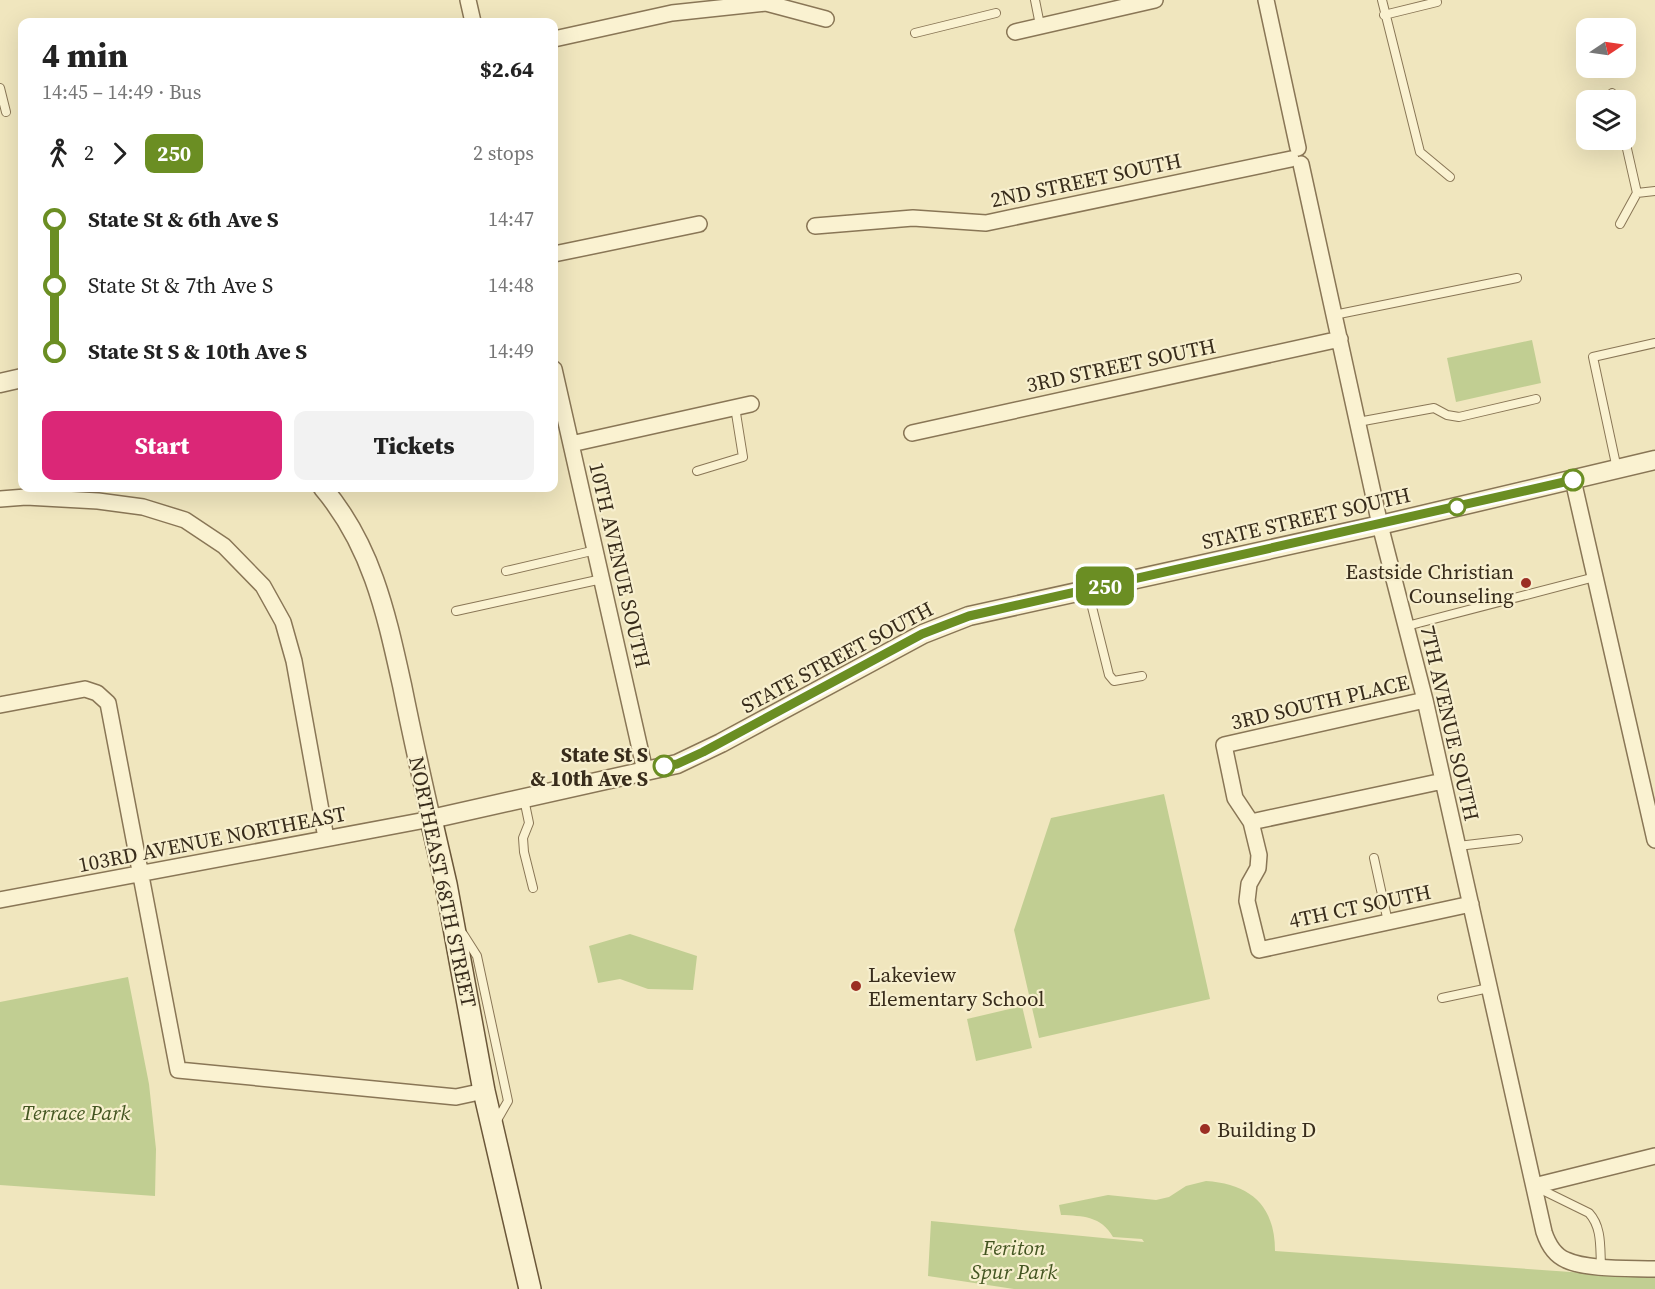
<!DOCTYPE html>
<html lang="en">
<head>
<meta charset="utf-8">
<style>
  body { margin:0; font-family:"Source Serif 4",serif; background:#f2f2f2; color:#222; height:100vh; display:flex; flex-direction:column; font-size:22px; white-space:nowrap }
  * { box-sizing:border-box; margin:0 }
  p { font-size:20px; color:#767676 }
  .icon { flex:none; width:33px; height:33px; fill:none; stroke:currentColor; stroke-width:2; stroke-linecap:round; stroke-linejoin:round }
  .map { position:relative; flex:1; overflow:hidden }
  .drawer { position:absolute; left:18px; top:18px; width:540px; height:474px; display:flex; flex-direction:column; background:#fff; border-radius:12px; box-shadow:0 6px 24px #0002 }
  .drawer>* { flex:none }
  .badge { padding:0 12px; border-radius:9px; font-size:21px; line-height:39px }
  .needle { width:39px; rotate:77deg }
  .controls { position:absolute; left:1576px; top:18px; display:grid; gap:12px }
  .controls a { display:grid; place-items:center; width:60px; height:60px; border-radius:12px; background:#fff; box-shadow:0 6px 24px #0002; font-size:30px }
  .map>.badge { position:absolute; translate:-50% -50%; box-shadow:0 0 0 3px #fff }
  .legs { display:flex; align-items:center; gap:9px; height:66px; padding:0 24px; font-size:20px }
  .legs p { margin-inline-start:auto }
  .summary { display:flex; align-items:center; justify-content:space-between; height:102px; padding:0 24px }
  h1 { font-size:33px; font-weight:800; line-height:45px }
  .cta { display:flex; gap:12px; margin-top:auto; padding:12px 24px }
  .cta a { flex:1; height:69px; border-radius:12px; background:#db2777; color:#fff; font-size:24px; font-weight:800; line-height:69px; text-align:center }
  .cta a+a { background:#f2f2f2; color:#222 }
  ul { padding:0 24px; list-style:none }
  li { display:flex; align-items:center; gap:21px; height:66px; font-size:22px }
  li i { display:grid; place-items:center; width:9px; height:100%; margin:0 8px; background:currentColor }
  li i::after { content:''; width:15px; height:15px; margin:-8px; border:4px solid; border-radius:50%; background:#fff }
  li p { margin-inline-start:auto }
  li:first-child i { background:linear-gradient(#0000 50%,currentColor 0) }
  li:last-child i { background:linear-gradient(currentColor 50%,#0000 0) }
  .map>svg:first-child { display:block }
  .green { fill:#c1ce92 }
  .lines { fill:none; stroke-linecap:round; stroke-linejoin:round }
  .service-casing { stroke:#897656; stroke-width:10 }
  .minor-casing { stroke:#897656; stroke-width:18 }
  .tertiary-casing { stroke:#897656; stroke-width:21 }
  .secondary-casing { stroke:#6b5739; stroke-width:24 }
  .service { stroke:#faf2d1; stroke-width:8 }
  .minor { stroke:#faf2d1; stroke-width:15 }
  .tertiary { stroke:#faf2d1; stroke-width:18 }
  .secondary { stroke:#faf2d1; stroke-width:21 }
  .line-1-casing { stroke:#fff; stroke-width:14 }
  .line-1 { stroke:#6b8e23; stroke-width:9 }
  .stop-1-dot { fill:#fff; stroke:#6b8e23; stroke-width:3 }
  .poi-dot { fill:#9b2e23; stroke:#f7efce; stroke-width:2 }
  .labels { text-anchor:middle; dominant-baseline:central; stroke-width:4.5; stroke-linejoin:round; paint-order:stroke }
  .street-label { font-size:21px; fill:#382c1b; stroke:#f7efce }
  .poi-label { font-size:21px; fill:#382c1b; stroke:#f7efce; text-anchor:start }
  .stop-label { font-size:21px; font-weight:bold; fill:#382c1b; stroke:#f7efce; text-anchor:end }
  .park-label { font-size:21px; font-style:italic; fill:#435521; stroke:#f7efce }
</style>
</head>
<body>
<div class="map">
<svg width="1655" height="1289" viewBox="0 0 1655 1289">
  <rect width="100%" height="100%" fill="#f0e6be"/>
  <path class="green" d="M1532,340L1541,383L1456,402L1447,358Z
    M1164,794L1210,999L1039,1038L1014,930L1051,818Z
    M630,934L697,956L693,990L648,989L620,979L598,983L589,946Z
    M128,977L149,1084L156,1149L155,1196L0,1185V1002Z
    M1022,1006L1032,1048L976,1061L967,1019Z
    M1206,1181C1250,1184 1275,1205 1275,1251L1655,1278V1289H1014L928,1276L931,1221L1144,1242L1142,1239L1113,1237C1101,1216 1083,1216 1061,1215L1059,1205L1108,1195L1156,1200L1169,1197L1186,1186Z"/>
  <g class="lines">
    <g class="service-casing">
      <path id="service" d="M1035,0L1040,25
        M1382,0L1420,152L1450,177
        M1384,15L1437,2
        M915,33L996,13
        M0,88L6,112
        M1612,93L1614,100
        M1637,193L1655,191
        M1620,224L1637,193L1625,140
        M1334,315L1517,278
        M1358,422L1434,408L1447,415L1459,417L1536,399
        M1617,469L1593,357L1655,343
        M697,471L743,457L735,407
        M506,571L596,550
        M1088,591L1109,675L1114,681L1142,676
        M456,611L602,579
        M1407,626L1595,577
        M524,799L529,823L523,838L524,852L533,888
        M1458,846L1518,839
        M1374,858L1388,922
        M463,934L477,956L508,1101L496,1122
        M1442,998L1489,988
        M1536,1187L1589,1213C1602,1227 1600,1247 1601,1266"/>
    </g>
    <g class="minor-casing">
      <path id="minor" d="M468,0L473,22
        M1266,0L1298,148
        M1015,32L1155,0
        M554,39L672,13L766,3L826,19
        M1301,164L1380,525L1425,700L1544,1232C1548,1244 1554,1255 1566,1260C1587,1270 1631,1268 1655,1269
        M815,226L913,218L986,223L1291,159
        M554,254L699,224
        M554,369L645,771
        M912,433L1340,339
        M571,444L751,404
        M1573,480L1655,840
        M0,499L26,497L98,501L143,507L185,520L224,546L263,586L283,622L294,661L326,838
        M1425,700L1224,745L1235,798L1251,822L1259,855L1258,868L1249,884L1247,901L1259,950L1471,904
        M0,705L85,689L97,693L108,703L178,1070L456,1097L484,1091
        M1251,822L1443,781
        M0,900L431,819
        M1534,1186L1655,1156"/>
    </g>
    <g class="tertiary-casing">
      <path id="tertiary" d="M0,383L22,378
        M323,488C372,546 386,613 402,685C411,730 421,775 431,819L677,764L721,743L923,634L969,616L1380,525L1655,460"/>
    </g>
    <g class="secondary-casing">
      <path id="secondary" d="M431,819L446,884L484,1091L530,1289"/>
    </g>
    <use href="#service" class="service"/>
    <use href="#minor" class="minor"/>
    <use href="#tertiary" class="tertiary"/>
    <use href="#secondary" class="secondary"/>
  </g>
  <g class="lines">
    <g class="line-1-casing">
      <path id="line-1" d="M664,766L677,764L703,752L922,634L969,616L1573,480"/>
    </g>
    <use href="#line-1" class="line-1"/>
  </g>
  <g class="stop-1-dot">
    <circle cx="1573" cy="480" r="10"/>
    <circle cx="1457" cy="507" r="8"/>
    <circle cx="664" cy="766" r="10"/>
  </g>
  <g class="poi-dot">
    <circle cx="1526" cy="583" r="6"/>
    <circle cx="856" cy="986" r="6"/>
    <circle cx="1205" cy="1129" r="6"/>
  </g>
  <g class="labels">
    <g class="street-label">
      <text transform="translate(1086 180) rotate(-12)">2ND STREET SOUTH</text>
      <text transform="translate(1121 365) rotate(-12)">3RD STREET SOUTH</text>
      <text transform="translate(1306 518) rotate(-13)">STATE STREET SOUTH</text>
      <text transform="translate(620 565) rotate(77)">10TH AVENUE SOUTH</text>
      <text transform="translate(837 657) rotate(-28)">STATE STREET SOUTH</text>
      <text transform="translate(1320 702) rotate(-13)">3RD SOUTH PLACE</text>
      <text transform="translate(1450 723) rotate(77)">7TH AVENUE SOUTH</text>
      <text transform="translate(212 839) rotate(-11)">103RD AVENUE NORTHEAST</text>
      <text transform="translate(443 882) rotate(78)">NORTHEAST 68TH STREET</text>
      <text transform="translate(1360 906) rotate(-12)">4TH CT SOUTH</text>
    </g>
    <g class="poi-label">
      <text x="1514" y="571" text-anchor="end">Eastside Christian<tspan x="1514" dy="24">Counseling</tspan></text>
      <text x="868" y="974">Lakeview<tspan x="868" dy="24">Elementary School</tspan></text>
      <text x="1217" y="1129">Building D</text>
    </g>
    <g class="stop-label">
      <text x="648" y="754">State St S<tspan x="648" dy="24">&amp; 10th Ave S</tspan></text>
    </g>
    <g class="park-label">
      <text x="76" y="1112">Terrace Park</text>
      <text x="1014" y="1247">Feriton<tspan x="1014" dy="24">Spur Park</tspan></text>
    </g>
  </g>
</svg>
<div class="controls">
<a><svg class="needle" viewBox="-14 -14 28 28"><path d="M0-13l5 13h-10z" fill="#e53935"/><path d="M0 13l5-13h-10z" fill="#767676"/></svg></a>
<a><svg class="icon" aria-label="layers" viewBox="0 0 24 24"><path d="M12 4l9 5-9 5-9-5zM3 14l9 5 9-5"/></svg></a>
</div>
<b class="badge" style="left:1105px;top:586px;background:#6b8e23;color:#fff">250</b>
<section class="drawer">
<div class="summary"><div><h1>4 min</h1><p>14:45 – 14:49 · Bus</p></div><b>$2.64</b></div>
<div class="legs"><svg class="icon" aria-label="walk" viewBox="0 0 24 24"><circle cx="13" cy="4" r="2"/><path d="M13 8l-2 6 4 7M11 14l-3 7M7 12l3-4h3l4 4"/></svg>2<svg class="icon" aria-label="forward" viewBox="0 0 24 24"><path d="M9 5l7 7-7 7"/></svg><b class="badge" style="background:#6b8e23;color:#fff">250</b><p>2 stops</p></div>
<ul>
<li><i style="color:#6b8e23"></i><b>State St &amp; 6th Ave S</b><p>14:47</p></li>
<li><i style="color:#6b8e23"></i><span>State St &amp; 7th Ave S</span><p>14:48</p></li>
<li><i style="color:#6b8e23"></i><b>State St S &amp; 10th Ave S</b><p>14:49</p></li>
</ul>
<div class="cta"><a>Start</a><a>Tickets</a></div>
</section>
</div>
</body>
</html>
